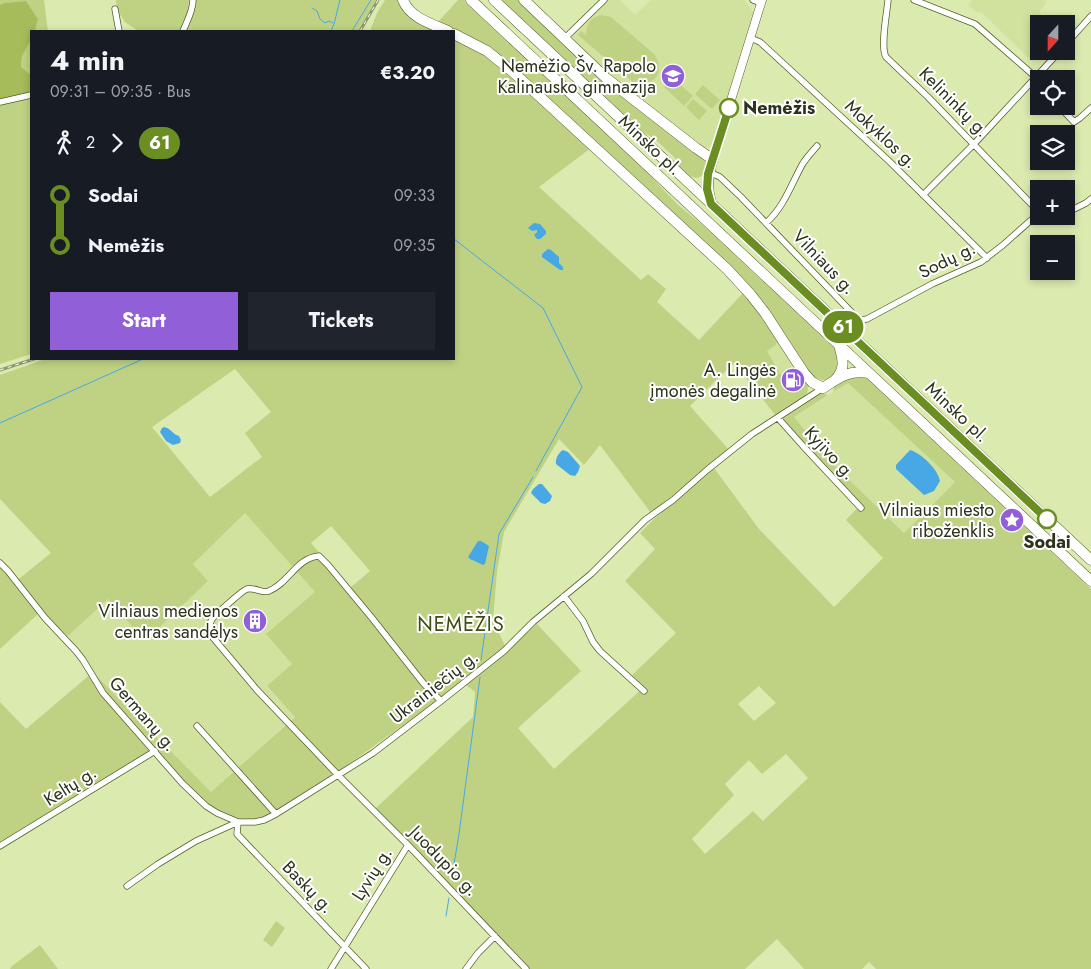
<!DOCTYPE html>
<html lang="en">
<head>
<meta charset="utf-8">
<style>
  body { margin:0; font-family:Jost,sans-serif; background:#20242c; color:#f1f3f6; height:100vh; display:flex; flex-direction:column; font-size:19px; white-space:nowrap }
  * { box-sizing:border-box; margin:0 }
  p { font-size:16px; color:#9ea1a6 }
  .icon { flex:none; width:28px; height:28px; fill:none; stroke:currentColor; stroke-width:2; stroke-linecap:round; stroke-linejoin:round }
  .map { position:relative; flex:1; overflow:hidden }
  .side { position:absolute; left:30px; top:30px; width:425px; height:330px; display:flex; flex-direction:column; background:#171b24; border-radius:0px; box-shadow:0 2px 8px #0003 }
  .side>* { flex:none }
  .badge { padding:0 10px; border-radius:16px; font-size:18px; line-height:32px }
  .needle { width:32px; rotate:201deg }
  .fabs { position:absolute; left:1030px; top:15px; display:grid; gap:10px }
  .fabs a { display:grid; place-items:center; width:45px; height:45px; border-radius:0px; background:#171b24; box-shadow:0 2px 8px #0003; font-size:25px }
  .map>.badge { position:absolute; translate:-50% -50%; box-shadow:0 0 0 2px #fff }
  .legs { display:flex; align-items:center; gap:8px; height:55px; padding:0 20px; font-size:16px }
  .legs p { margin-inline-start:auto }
  .headline { display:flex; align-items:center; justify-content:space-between; height:85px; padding:0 20px }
  h1 { font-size:28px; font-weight:700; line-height:38px }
  .primary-button { display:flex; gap:10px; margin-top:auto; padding:10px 20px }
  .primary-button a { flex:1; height:58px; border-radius:0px; background:#9160d9; color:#fff; font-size:20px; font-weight:700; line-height:58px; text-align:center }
  .primary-button a+a { background:#20242c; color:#f1f3f6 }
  ul { padding:0 20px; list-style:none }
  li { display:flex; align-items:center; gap:18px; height:50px; font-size:19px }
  li i { display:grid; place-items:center; width:8px; height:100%; margin:0 6px; background:currentColor }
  li i::after { content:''; width:12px; height:12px; margin:-6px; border:4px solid; border-radius:50%; background:#171b24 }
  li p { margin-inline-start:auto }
  li:first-child i { background:linear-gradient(#0000 50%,currentColor 0) }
  li:last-child i { background:linear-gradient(currentColor 50%,#0000 0) }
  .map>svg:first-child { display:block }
  .built { fill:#d1e29f }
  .green { fill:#bfd284; fill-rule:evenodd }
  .forest { fill:#a6bb59 }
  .water { fill:#47a8e5 }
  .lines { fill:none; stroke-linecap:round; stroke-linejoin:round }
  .stream { stroke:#47a8e5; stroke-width:1 }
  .street-casing { stroke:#54602a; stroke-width:7 }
  .secondary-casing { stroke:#54602a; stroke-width:9 }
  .highway-casing { stroke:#54602a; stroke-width:11 }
  .street { stroke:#fff; stroke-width:5.5 }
  .secondary { stroke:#fff; stroke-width:8 }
  .highway { stroke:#fff; stroke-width:10 }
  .rail-casing { stroke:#8c976c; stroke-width:3 }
  .rail { stroke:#fff; stroke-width:1; stroke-dasharray:4; stroke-linecap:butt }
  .line-1-casing { stroke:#fff; stroke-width:11 }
  .line-1 { stroke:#6b8e23; stroke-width:8 }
  .stop-1-dot { fill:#fff; stroke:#6b8e23; stroke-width:2.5 }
  .labels { text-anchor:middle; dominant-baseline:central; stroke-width:4; stroke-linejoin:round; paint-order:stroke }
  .poi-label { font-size:18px; fill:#2c321b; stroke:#fff; text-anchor:end }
  .street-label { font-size:18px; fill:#2c321b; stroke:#fff }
  .stop-label { font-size:18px; font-weight:bold; fill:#2c321b; stroke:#fff; text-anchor:start }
  .quarter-label { font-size:20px; letter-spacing:1px; fill:#414c15; stroke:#fff }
</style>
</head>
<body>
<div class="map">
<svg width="1091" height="969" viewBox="0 0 1091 969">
  <rect width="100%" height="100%" fill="#dbeaaf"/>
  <path class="built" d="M608,0H620L635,15L651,0H744L755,14L715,142L710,147H705L625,89L570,39Z
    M972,0H1045L1047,2L1039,12L1051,24H1039V51H1041L1032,61L981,12H976L968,5Z
    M778,339L805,379L788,387L767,351L776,345Z
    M848,383L955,482L904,533L834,465L794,417Z
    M245,513L315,592L292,664L267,687L295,716L211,792L93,672L68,636L108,599L145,641L208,581L193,564Z"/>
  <path class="green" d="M0,0H44L48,31H35L38,19L26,1L4,3L0,5Z
    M116,0H189L188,12L180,31H138L125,22L117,10Z
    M194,0H376L359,31H186L193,14Z
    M385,0H400L439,31H370L377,13Z
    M458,0H464L639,164L677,204L707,229L836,350L840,368L829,380H822L813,377L768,311L506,61L437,23Z
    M502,0H521L690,147L707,164C706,172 705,176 696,178L690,176L680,167L674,157L658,142L641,130Z
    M601,15L611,17L654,54C664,68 659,82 642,84L648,90L646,93L578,35L581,31L586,35C586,24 591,17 601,15Z
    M454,38L491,59L591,148L539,187L641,280L648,274L666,289L657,302L699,340L744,292L778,339L776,345L767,351L788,387L805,379C808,385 809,389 806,396L776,416L734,363L690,406L729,450L651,513L600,445L584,465L559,439L504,532L497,572L493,620L505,646L434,703L339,771L267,816C219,833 185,782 157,750L0,844V702L26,729L93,672L211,792L295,717L267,686L292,664L266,634L315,592L245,513L193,564L208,581L145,641L108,599L68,636L39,613L0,649V567L15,582L51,553L0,499V375L45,359H454ZM235,369L271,412L245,433L262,457L210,497L152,427ZM331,526L370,571L350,588L311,543Z
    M31,40V75L21,67L22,56Z
    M673,78L693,96L684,106L664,87Z
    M703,85L720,100L712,109L695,94Z
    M31,97V354L0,364V105Z
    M693,99L707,111L699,120L686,107Z
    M854,375L865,377L1091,589V969H876L869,962L862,969H804L777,939L745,969H529L419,852L375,809L473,717L475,692L466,685L504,654L537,624L581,671L518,728L554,769L644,687L632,675L676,633L625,581L655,549L640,533L655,518L714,468L759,529L834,607L883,558L846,520L861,504L828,470L782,419L822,393L828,395L794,417L834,465L904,533L955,482L848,383L833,392L834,388L836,386ZM759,686L776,703L754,721L738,704ZM786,754L808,778L763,821L753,811L705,854L692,839L734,795L725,784L749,760L762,774Z
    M276,921L285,928L272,947L263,940Z
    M40,945L58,969H10L12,966Z"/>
  <path class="forest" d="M26,1L38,19L35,31H31V40L22,56L21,67L31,75V92L0,99V5L4,3Z"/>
  <path class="water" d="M534,223L540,224L546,231V234L540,239H537L534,235L537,232V230L532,231L528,228Z
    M548,249L551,250L559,257V263L563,267V270H560L542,257V254Z
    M164,427C171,428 173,435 179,436L181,440L180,443L173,445L166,441L160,432L162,428Z
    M563,450L568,452L580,466L578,472L575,476L570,475L556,464C555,459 559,452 563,450Z
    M910,450C921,453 938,469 940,481L934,491L924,495L896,469V465Z
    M539,484H542L552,496L550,501L545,504L541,503L531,493L533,489Z
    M478,541H481L489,546L485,564L483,565L470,559L468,557Z"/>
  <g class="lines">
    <path class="stream" d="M312,8L317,11L320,19L325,23L329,21L333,23
      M331,31L334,24L340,0
      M352,31L371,0
      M454,239L543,308L582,387L536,471
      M0,423L143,359
      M481,660L499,534L533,477
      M452,876L459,834L480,677
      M446,916L449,898"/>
    <g class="street-casing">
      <path id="street" d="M753,0L761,3
        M888,0C887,13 880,47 886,57L928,97L1039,212
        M914,0L975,24L1039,80
        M115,9L119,31
        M183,31C187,21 193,11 193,0
        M750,38L760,42L889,161L987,258
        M564,39L604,0
        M1066,44L1091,16
        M0,102L31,95
        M1059,106L1074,122L1080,118L1091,108
        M709,172L720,177L741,197L857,318L860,320L867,319L932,284L981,262L1003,245L1039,213
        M923,195L974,144L1060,51
        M1066,213L1086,203L1091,199
        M766,223C784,207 791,185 802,165C806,158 812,152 817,146
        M778,418L803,446L861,508
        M0,563L8,571L45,618L76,651L83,660L103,693L182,783L206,806L217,813L238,822
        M564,596L583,621L593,642L600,651L644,691
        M441,701L424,684L372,618L328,565L319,556C296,558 289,583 269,591C263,594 255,587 247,589C243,590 215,615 212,619C209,624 209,629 210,634L257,690L338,775L408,845L526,969
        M197,726L276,814
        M238,822L237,834L366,969
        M0,846L155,751
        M127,886L158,864L196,841L238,822H255L264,820L276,814L373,753L441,701L504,651L533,622L591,574L645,520L673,500L707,470L752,434L823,388
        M331,969L408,845
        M466,969L478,953L495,936"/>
    </g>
    <g class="secondary-casing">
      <path id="secondary" d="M713,158L762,0"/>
    </g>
    <g class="highway-casing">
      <path id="highway" d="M403,0C410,18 432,24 448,31
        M471,0L1091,581
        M494,0L1091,560
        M524,0L606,78L696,148L709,157L713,158C708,174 706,186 711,203
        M454,34L487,51L513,72L727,269L751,295L765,313L804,373L812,382L823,388C840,377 848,370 869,373
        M835,380C846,369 843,359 839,345"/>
    </g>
    <use href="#street" class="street"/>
    <use href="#secondary" class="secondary"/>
    <use href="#highway" class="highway"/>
    <g class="rail-casing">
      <path id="rail" d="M360,31L378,0
        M0,370L34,359"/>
    </g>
    <use href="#rail" class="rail"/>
  </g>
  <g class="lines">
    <g class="line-1-casing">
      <path id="line-1" d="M729,108L708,174L707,189L711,204L1047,519"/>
    </g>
    <use href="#line-1" class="line-1"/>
  </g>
  <defs>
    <g id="school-disc" transform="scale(1.25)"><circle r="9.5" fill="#9160d9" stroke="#fff"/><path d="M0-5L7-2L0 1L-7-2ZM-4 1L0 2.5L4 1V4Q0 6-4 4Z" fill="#fff"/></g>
    <g id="fuel-disc" transform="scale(1.25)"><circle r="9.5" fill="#9160d9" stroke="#fff"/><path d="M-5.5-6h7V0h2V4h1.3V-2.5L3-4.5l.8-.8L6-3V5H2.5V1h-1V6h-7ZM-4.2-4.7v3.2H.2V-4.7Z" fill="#fff"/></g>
    <g id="sight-disc" transform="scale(1.25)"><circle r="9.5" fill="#9160d9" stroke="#fff"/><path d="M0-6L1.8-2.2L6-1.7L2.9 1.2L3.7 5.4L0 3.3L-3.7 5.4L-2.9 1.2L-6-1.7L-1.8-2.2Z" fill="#fff"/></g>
    <g id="building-disc" transform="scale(1.25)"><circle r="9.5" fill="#9160d9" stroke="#fff"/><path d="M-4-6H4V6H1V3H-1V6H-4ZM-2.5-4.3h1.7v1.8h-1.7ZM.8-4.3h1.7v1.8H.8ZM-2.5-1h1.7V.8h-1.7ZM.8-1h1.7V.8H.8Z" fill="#fff"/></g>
  </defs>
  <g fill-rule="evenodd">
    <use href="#school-disc" x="673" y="76"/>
    <use href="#fuel-disc" x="793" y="380"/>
    <use href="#sight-disc" x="1012" y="520"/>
    <use href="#building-disc" x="255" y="621"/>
  </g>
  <g class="stop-1-dot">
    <circle cx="729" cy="108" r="9"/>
    <circle cx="1047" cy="519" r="9"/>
  </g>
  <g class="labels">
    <g class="poi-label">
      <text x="656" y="66">Nemėžio Šv. Rapolo<tspan x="656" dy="21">Kalinausko gimnazija</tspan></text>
      <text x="776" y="370">A. Lingės<tspan x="776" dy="21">įmonės degalinė</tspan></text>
      <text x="994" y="510">Vilniaus miesto<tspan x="994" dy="21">riboženklis</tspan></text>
      <text x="238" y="611">Vilniaus medienos<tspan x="238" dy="21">centras sandėlys</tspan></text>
    </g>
    <g class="street-label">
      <text transform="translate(954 102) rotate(45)">Kelininkų g.</text>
      <text transform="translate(881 134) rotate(43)">Mokyklos g.</text>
      <text transform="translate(650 145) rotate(43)">Minsko pl.</text>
      <text transform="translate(947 260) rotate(-26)">Sodų g.</text>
      <text transform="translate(824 262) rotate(46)">Vilniaus g.</text>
      <text transform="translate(957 412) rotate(43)">Minsko pl.</text>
      <text transform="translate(830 453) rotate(47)">Kyjivo g.</text>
      <text transform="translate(434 687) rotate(-38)">Ukrainiečių g.</text>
      <text transform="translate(143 714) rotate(49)">Germanų g.</text>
      <text transform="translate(70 786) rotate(-32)">Keltų g.</text>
      <text transform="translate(444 861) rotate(46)">Juodupio g.</text>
      <text transform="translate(372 874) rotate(-58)">Lyvių g.</text>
      <text transform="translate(308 887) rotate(46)">Baskų g.</text>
    </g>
    <g class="stop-label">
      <text x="743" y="108">Nemėžis</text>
      <text x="1047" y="542" text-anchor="middle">Sodai</text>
    </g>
    <g class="quarter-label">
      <text x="461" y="624">NEMĖŽIS</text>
    </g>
  </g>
</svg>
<div class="fabs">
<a><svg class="needle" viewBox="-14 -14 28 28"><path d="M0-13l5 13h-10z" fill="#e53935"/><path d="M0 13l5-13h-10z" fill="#9ea1a6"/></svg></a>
<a><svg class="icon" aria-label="locate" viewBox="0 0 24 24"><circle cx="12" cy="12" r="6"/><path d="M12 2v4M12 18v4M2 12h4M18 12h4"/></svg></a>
<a><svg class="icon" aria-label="layers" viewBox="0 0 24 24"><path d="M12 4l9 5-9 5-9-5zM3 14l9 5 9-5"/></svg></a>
<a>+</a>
<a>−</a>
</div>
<b class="badge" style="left:843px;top:327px;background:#6b8e23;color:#fff">61</b>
<section class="side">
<div class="headline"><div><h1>4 min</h1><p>09:31 – 09:35 · Bus</p></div><b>€3.20</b></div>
<div class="legs"><svg class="icon" aria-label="walk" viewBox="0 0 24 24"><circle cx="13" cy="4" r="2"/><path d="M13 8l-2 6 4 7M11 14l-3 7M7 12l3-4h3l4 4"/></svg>2<svg class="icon" aria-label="forward" viewBox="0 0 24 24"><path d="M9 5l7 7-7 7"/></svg><b class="badge" style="background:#6b8e23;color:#fff">61</b></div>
<ul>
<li><i style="color:#6b8e23"></i><b>Sodai</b><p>09:33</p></li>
<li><i style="color:#6b8e23"></i><b>Nemėžis</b><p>09:35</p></li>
</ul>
<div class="primary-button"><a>Start</a><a>Tickets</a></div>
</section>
</div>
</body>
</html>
